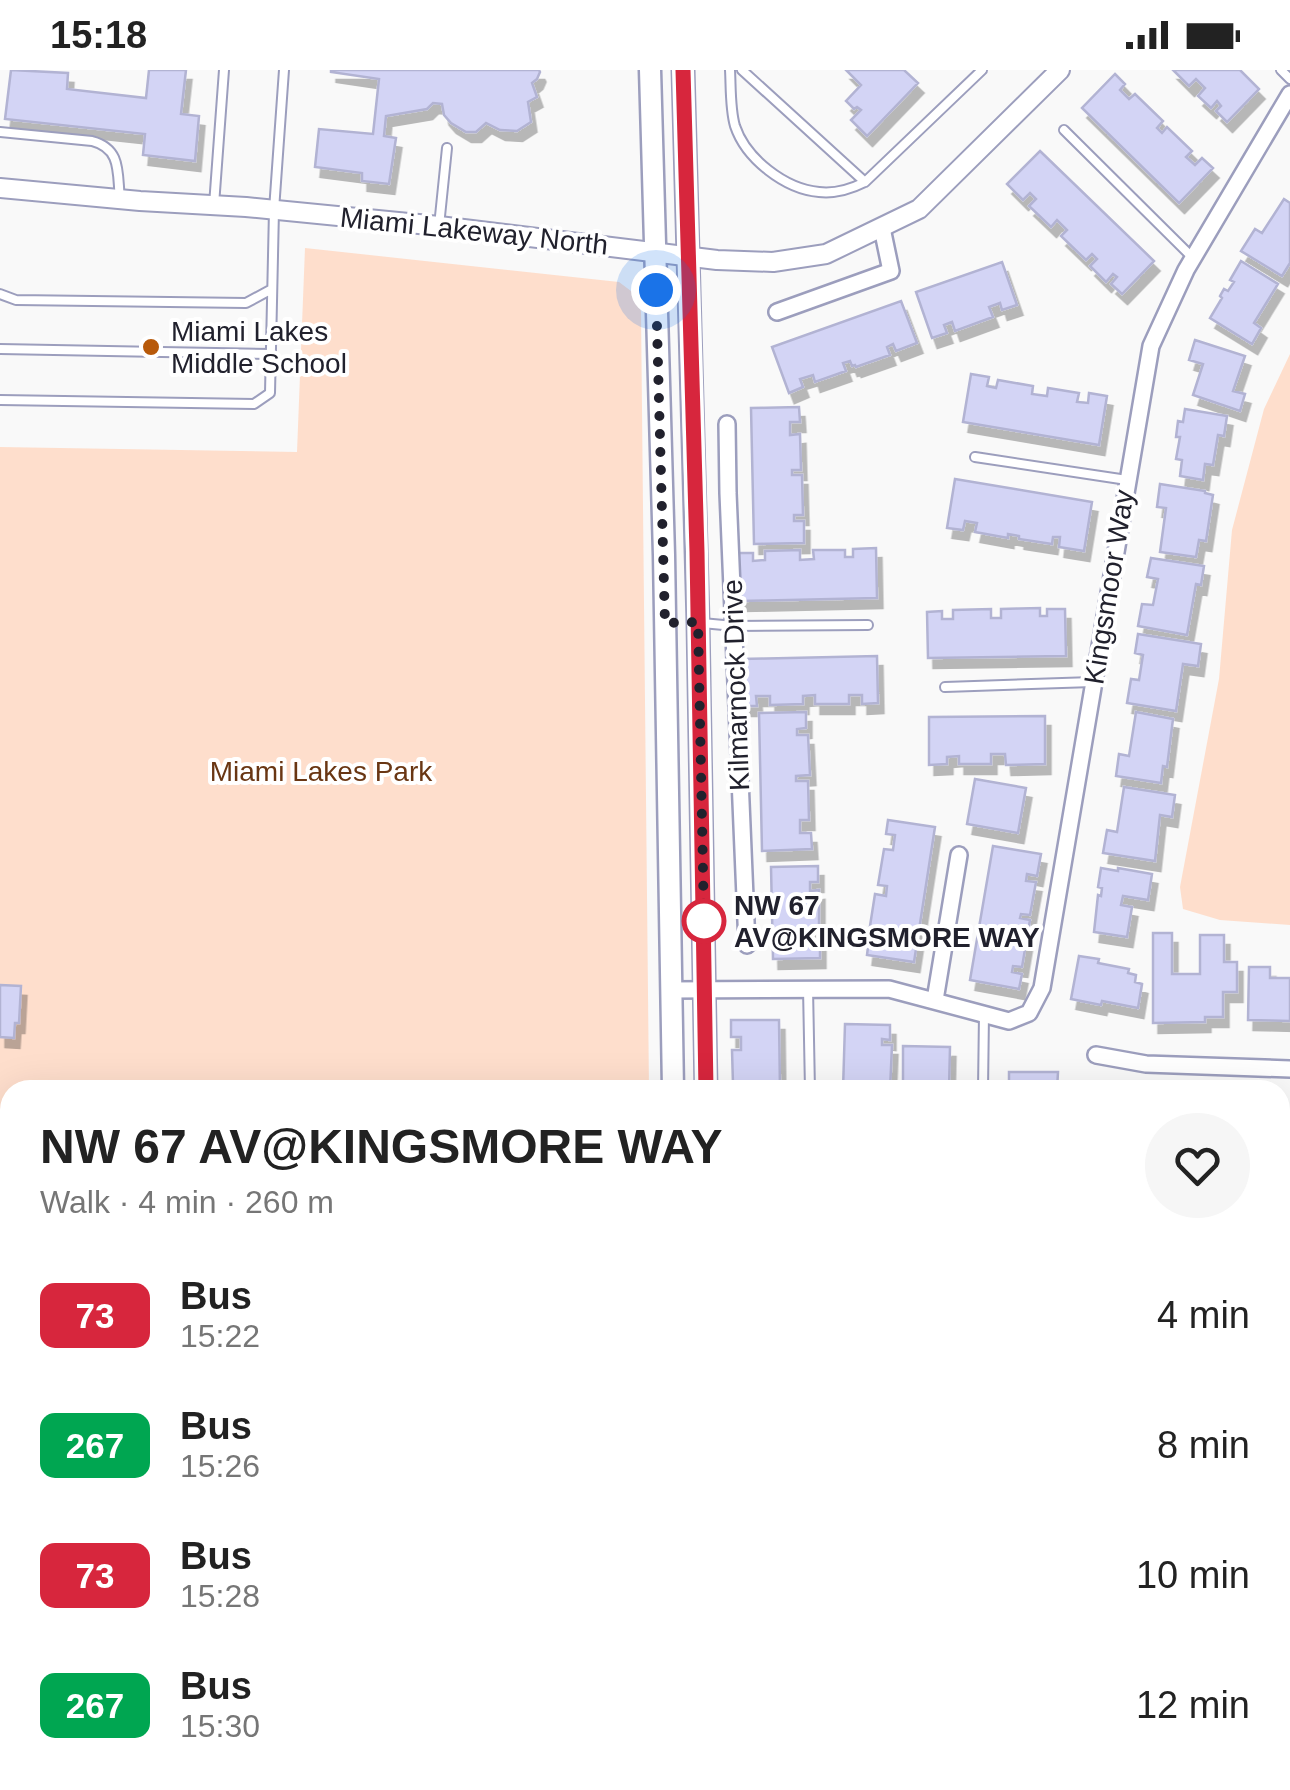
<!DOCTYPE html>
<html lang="en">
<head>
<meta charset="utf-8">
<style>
  body { margin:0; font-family:Helvetica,sans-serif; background:#f6f6f6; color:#222; height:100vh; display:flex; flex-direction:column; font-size:38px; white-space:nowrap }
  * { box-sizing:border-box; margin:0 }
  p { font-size:32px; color:#767676 }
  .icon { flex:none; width:55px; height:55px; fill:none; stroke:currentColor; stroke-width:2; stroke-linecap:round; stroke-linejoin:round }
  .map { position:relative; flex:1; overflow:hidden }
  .side { position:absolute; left:0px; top:1010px; width:1290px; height:710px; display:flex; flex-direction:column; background:#fff; border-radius:30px 30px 0 0; box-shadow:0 10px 40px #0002 }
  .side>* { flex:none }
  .badge { padding:0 20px; border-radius:15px; font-size:35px; line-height:65px }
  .you { position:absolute; width:50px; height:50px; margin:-25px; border:8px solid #fff; border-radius:50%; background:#1a73e8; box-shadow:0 0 0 15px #1a73e833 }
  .map>.badge { position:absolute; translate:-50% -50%; box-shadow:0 0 0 5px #fff }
  .round { display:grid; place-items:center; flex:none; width:105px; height:105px; border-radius:52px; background:#f6f6f6 }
  .overview { display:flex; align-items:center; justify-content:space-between; height:170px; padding:0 40px }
  h1 { font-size:48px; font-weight:700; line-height:75px }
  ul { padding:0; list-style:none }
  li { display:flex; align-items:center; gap:30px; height:130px; padding:0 40px }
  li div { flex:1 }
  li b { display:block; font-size:38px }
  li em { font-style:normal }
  li .badge { min-width:110px; font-weight:700; text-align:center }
  .status { display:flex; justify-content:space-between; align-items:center; height:70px; padding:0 50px; background:#fff; direction:ltr }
  .status svg { height:28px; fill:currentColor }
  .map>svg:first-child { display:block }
  .green { fill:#fedecc }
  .water { fill:#aaabe2 }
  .building { fill:#d3d4f5; stroke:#b2b3d3; stroke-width:2.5; filter:url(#shadow) }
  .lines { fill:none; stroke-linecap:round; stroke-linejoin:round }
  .service-casing { stroke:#9c9ebd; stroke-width:12 }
  .minor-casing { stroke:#9c9ebd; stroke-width:20 }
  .tertiary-casing { stroke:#9c9ebd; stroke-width:22 }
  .secondary-casing { stroke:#9c9ebd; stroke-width:25 }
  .service { stroke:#fff; stroke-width:8 }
  .minor { stroke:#fff; stroke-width:15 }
  .tertiary { stroke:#fff; stroke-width:18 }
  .secondary { stroke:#fff; stroke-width:20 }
  .line-casing { stroke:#fff; stroke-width:22 }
  .line { stroke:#d7263d; stroke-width:15 }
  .walk { stroke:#21212d; stroke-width:10; stroke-dasharray:0 18 }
  .poi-dot { fill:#b7590a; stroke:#fff; stroke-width:4 }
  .stop-dot { fill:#fff; stroke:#d7263d; stroke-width:5 }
  .labels { text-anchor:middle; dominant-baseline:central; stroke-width:8; stroke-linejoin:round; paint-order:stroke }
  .street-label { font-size:28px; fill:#21212d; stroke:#fff }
  .poi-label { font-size:28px; fill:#21212d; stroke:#fff; text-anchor:start }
  .park-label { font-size:28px; fill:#693613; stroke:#fff }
  .stop-label { font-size:28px; font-weight:bold; fill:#21212d; stroke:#fff; text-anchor:start }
</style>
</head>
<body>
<div class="status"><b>15:18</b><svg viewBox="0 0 49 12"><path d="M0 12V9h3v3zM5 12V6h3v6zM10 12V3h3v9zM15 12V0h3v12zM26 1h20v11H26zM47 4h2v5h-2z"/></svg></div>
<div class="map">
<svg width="1290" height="1720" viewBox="0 0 1290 1720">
  <defs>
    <filter id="shadow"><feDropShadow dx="5.5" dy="10" stdDeviation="0" flood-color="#0004"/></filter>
  </defs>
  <rect width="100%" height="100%" fill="#f9f9f9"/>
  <path class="green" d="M305,178L619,212L631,221L641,241L649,1020H10V1100H0V377L297,382Z
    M1290,284V855L1220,850L1183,839L1180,817L1219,609L1232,460L1264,339Z"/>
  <path class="water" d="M0,1623H10V1710H274L273,1720H0Z"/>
  <path class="building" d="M11,0L68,3L67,19L146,28L149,0H186L181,44L199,46L195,91L143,85L145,64L5,49Z
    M331,0H539L540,2L537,9L532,13L537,27L528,32L531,52L517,61L500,60L486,53L476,62H466L451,53L444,45L442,34L433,33L427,39L386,46L384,66L396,68L389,114L362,111V103L315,97L319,59L373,64L379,9L331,2Z
    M846,0H904L918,13L867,66L851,50L861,40L857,37L854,39L846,31L861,15Z
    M1173,0H1240L1259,19L1227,52L1216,41L1221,36L1217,31L1211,38L1198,26L1205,18L1196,9L1189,16Z
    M1115,4L1125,14L1120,20L1129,29L1135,24L1163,51L1157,58L1162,63L1167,57L1192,81L1186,87L1195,95L1202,88L1213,98L1179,133L1082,38Z
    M1040,81L1154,191L1122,224L1111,214L1117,207L1113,204L1106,212L1090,196L1097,189L1092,184L1086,190L1061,166L1067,160L1057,150L1051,157L1029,136L1036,129L1030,123L1023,130L1007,114Z
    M1284,129L1290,133V193L1282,206L1241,181L1255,159L1262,163Z
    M1241,191L1278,214L1254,253L1261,258L1252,274L1210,248L1222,228L1220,226L1224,219L1228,221L1234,212L1230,210Z
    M1002,192L1017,235L1002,240L1000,233L989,237L993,247L955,261L952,252L944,255L947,263L932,268L916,222Z
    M901,231L917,273L896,281L893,274L887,277L890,285L856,297L855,295L852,296L850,291L843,293L846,301L815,312L813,305L800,309L803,317L789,323L772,277Z
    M1195,270L1245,286L1233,321L1245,324L1240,341L1193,325L1203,294L1189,290Z
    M971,304L989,307L987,316L996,318L998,310L1033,316L1032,324L1047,326L1048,318L1079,323L1077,332L1088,333L1089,323L1107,326L1099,375L963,352Z
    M799,337L800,352H790V365L800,364L801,400H792V405H802L803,445H794V451H804V473L754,474L751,338Z
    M1185,339L1227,346L1224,366L1218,365L1213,395L1205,394L1203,410L1180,406L1182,390L1176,389L1180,367H1176L1178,351L1183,352Z
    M955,409L1092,432L1084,481L1059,477L1060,467H1053L1052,474L1019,469V466L1008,464V468L975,462L977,453L965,451L963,460L947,458Z
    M1160,414L1205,421V423L1213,425L1206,471L1199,470L1196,487L1160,482L1166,438L1157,437Z
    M876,478L877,528L738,531L737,483H753V491L765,490V481L800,480V490L814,489L813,480H845V487H853V479Z
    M1151,488L1204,496L1201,515L1196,514L1187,565L1138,556L1142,534L1153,535L1158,509L1147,507Z
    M1040,538V546H1047V539H1065L1066,586L928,588L927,542L942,541V549H953V540L991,539V548H1001V539Z
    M1138,564L1201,574L1198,596L1183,594L1176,641L1127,633L1131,609L1139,610L1143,585L1135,583Z
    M877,586L878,633L862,634V625H849V634H815V625L803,626V634L770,635V626H756L757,636H740V589Z
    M806,642V658L797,659V665H808L810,705L796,706V711H808L809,750H800V763H811L812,779L762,781L759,643Z
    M1136,642L1173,649L1167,697L1163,696L1161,713L1116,706L1119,684L1129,686Z
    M1045,646V694L1006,695L1005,684H991V694H959V686L947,687V694L929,695V647Z
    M975,709L1026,718L1018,763L967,754Z
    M1124,717L1175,725L1172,747L1160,745L1155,791L1103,783L1107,760L1117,762Z
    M888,750L935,757L914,892L867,885L869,869L879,870L881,858L870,856L875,824L886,826L887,816L878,815L884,779L893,780L895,765L886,764Z
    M993,776L1041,784L1037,806L1027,804L1026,811L1036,812L1030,845L1021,844L1020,848L1030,850L1022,897L1013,896L1012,902L1022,904L1019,919L970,910Z
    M818,796V812H810V821L819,820V858L810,859V870H820V888L773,889L771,797Z
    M1101,798L1118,801V798L1152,804L1148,830L1123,826L1121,835L1132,837L1127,867L1094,862L1098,825L1101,826L1102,818L1098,817Z
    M1153,863H1172V904H1200V865H1224V892H1237V922H1223V947H1205V952L1153,953Z
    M1079,886L1099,889L1098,893L1129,899L1128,903L1136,905L1135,912L1142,914L1138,938L1102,931L1101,935L1071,929Z
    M1249,897H1270V908H1290V951L1248,950Z
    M0,915L21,916L19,953H15L14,968L0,967Z
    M731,950H779L780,1020H743V1014H733L732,980H741V967H731Z
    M845,954L890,955V970L882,969V975H892L890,1020H843Z
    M903,976L950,977L949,1020H913V1016H903Z
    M1009,1002H1058L1057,1020H1009Z
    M1280,1033H1285V1053H1288L1287,1076L1280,1075Z
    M0,1234L10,1235V1322H8V1331H10V1349H7L6,1356H10V1377H7V1395H0Z
    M1280,1334L1290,1339V1374L1280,1368Z
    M0,1433H10V1489L0,1488Z
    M0,1574H10V1622H0Z
    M281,1710H418V1720H333V1718H318V1720H287V1717H281Z
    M552,1710H621L620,1720H552Z
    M771,1710H814L819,1720H776Z
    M1195,1710H1246L1247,1712L1234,1718L1235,1720H1208L1204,1713L1198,1716Z"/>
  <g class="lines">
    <g class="service-casing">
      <path id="service" d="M730,0C731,17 730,39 735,56C746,89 785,119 819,122C836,124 851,119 865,112L982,0
        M742,0L865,112
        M1281,0L1290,9
        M1064,60L1193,188
        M0,62L92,71C122,79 117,103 120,129
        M214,135L224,0
        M439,156L447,78
        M0,224L16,230L246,233L272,219
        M0,279L271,284
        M0,330L254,334L270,323L274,140L284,0
        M975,387L1127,410
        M702,553L734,556L868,555
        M945,617L1093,612
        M808,918L810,1020
        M983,1020L984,944
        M0,1515H10
        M475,1710V1720
        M525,1710V1720"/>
    </g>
    <g class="minor-casing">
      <path id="minor" d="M777,242L891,201L882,158
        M727,354L728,423L747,875
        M670,920L889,919L1009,951L1029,943L1042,918L1151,276L1186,200L1290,24
        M935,930L959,785
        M1096,985L1146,994L1290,999
        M1280,1288L1290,1295
        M0,1407L10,1408
        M1290,1434L1281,1453L1282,1690L1285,1705L1290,1713
        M0,1539H10
        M864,1710L882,1717L1045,1713L1051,1710
        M433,1720V1710"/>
    </g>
    <g class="tertiary-casing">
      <path id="tertiary" d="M0,118L140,131L246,137L439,156L717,190L773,192L826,184L919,139L1060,0"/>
    </g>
    <g class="secondary-casing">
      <path id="secondary" d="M650,0L664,485L673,1020
        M683,0L698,552L706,1020
        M689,1710V1720
        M722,1710L723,1720"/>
    </g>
    <use href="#service" class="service"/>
    <use href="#minor" class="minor"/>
    <use href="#tertiary" class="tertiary"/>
    <use href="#secondary" class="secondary"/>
  </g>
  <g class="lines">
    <g class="line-casing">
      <path id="line" d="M683,0L697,482L706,1020"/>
    </g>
    <use href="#line" class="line"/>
    <path class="walk" d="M656,220L665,553L698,552L704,851"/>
  </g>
  <circle class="poi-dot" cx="151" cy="277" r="10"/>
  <circle class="stop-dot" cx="704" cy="851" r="20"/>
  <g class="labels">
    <g class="street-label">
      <text transform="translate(474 161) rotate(6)">Miami Lakeway North</text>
      <text transform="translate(1109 517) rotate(-81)">Kingsmoor Way</text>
      <text transform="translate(736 615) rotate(-92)">Kilmarnock Drive</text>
    </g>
    <g class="poi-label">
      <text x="171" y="261">Miami Lakes<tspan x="171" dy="32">Middle School</tspan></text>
    </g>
    <g class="park-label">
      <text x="321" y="701">Miami Lakes Park</text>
    </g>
    <g class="stop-label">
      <text x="734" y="835">NW 67<tspan x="734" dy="32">AV@KINGSMORE WAY</tspan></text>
    </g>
  </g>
</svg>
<div class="you" style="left:656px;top:220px"></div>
<section class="side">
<div class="overview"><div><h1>NW 67 AV@KINGSMORE WAY</h1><p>Walk · 4 min · 260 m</p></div><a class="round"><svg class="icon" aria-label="heart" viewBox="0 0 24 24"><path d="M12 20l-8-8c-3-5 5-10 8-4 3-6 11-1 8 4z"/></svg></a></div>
<ul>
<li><span class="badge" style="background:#d7263d;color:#fff">73</span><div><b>Bus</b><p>15:22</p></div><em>4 min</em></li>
<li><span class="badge" style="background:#00a651;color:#fff">267</span><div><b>Bus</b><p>15:26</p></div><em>8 min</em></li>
<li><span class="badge" style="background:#d7263d;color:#fff">73</span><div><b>Bus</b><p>15:28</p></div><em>10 min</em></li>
<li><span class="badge" style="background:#00a651;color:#fff">267</span><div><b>Bus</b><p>15:30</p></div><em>12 min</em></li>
</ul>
</section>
</div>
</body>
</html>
